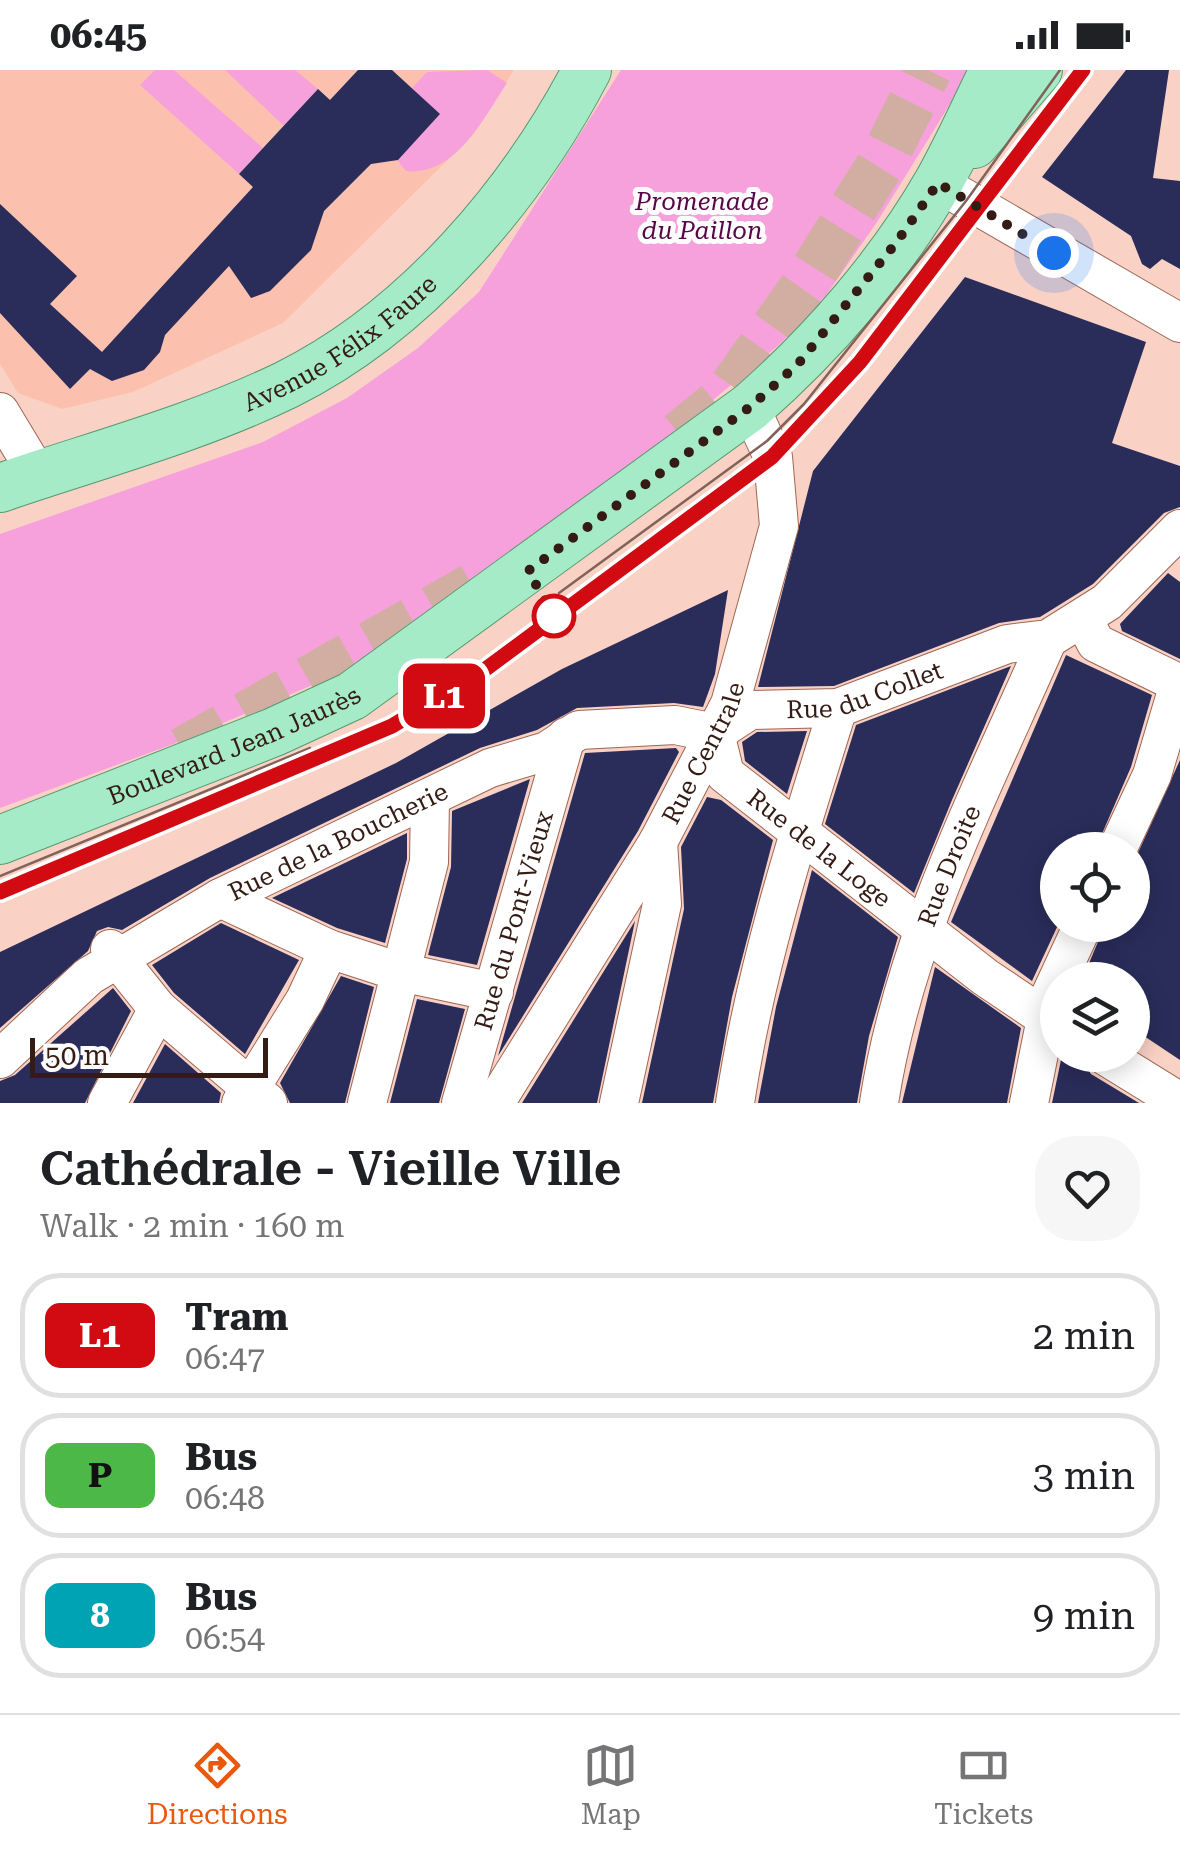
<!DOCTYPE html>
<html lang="en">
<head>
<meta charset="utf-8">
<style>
  body { margin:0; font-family:"Roboto Serif",serif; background:#f6f6f6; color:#202124; height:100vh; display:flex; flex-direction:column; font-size:38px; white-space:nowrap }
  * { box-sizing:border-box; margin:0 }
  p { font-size:32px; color:#757577 }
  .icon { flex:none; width:55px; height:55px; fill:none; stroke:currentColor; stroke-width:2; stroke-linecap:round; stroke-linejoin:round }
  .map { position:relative; height:1033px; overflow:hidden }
  .panel { display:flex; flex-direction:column; background:#fff; flex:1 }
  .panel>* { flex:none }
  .badge { padding:0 20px; border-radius:15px; font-size:35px; line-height:65px }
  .buttons { position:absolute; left:1040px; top:762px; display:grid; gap:20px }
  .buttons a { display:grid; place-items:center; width:110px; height:110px; border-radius:50%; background:#fff; box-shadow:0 5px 25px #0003; font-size:50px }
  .scale { position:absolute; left:30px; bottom:25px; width:238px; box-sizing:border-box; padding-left:10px; border:5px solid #341c14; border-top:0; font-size:28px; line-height:35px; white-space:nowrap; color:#341c14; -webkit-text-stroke:8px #fdfdfd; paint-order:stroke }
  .you { position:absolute; width:50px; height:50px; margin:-25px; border:8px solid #fff; border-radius:50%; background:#1a73e8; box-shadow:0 0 0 15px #1a73e833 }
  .map>.badge { position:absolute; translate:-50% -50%; box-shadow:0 0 0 5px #fff }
  .round { display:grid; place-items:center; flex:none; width:105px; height:105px; border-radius:40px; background:#f6f6f6 }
  .overview { display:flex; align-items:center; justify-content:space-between; height:170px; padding:0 40px }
  h1 { font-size:48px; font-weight:600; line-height:75px }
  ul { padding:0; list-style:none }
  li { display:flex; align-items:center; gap:30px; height:125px; margin:0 20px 15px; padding:0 20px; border:5px solid #e0e0e0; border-radius:40px }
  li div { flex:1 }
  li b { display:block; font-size:38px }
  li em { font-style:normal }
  li .badge { min-width:110px; font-weight:700; text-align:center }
  .status { display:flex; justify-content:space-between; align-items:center; height:70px; padding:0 50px; background:#fff; direction:ltr }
  .status svg { height:28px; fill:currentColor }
  .menu { display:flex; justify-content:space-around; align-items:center; height:140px; border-top:2px solid #e0e0e0; background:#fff; font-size:28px; color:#757577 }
  .menu a { display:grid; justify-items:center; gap:5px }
  .menu .on { color:#ea580c }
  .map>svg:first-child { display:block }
  .built { fill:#fbc1ae }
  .green { fill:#f6a0dc }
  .building { fill:#2a2d5a }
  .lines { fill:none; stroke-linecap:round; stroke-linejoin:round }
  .major-tunnel { stroke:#d2aea2; stroke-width:48; stroke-dasharray:48 24; stroke-linecap:butt }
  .minor-casing { stroke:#9f6653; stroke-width:40 }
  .major-casing { stroke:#569970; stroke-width:50 }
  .minor { stroke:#fff; stroke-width:38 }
  .major { stroke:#a5ebc7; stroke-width:48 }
  .tram { stroke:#816359; stroke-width:2.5 }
  .line-casing { stroke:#fff; stroke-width:22 }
  .line { stroke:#d20a11; stroke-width:15 }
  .walk { stroke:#341c14; stroke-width:10; stroke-dasharray:0 18 }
  .stop-dot { fill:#fff; stroke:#d20a11; stroke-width:5 }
  .labels { text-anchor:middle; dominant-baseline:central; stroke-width:10; stroke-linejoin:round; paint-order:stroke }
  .park-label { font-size:25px; font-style:italic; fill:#570747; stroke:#fdfdfd }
  .street-label { font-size:25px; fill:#341c14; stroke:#fdfdfd }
</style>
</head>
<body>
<div class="status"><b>06:45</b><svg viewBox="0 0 49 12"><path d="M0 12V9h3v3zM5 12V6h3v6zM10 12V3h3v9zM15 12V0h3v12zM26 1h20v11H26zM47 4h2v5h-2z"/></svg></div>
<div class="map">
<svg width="1180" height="1033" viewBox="0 0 1180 1033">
  <rect width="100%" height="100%" fill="#fad2c5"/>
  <path class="built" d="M0,0H514L472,66L283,253L133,322L62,339L18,323L0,294Z"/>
  <path class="green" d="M155,0H174L263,78L239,104L140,15Z
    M225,0H295L318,19L284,56Z
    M487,0L507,13C483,49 456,106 406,101L397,90L439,45L412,18L427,2Z
    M621,0H971L877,152L827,224L781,273L640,391L377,580L329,608L176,673L0,738V464L263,372L347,328L418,278L479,222Z"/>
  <path class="building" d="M358,0H392L440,44L398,90L371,94L324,141L311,180L270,221L251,228L229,196L165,265L160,282L144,300L112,311L90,299L70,319L0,243V134L77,206L50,234L102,282L253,117L239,104L318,19L330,30Z
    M1126,0H1169L1153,108L1180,111V199L1162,189L1150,199L1142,194L1131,166L1042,107Z
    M965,207L1146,272L1112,373L1180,396V437L1164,443L1093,514L1040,547L999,553L834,616L758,617L813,401Z
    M1168,503L1180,512V589L1122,561L1120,554Z
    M728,520L715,604L703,637L674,633L577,638L537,660L480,678L210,808L122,860L108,857L97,861L88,881L0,958V882L396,693L562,599Z
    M1066,585L1152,625L1131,697L1095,780H1058V855L1032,911L951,852Z
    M1011,596L952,730L914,823L825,754L856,655Z
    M807,661L787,724L745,691L742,672L757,662Z
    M676,678L679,682L638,761L498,986L585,683Z
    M1180,690V990L1132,958V910H1082L1105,855H1132V796Z
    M530,709L477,895L428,885L451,797L452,741Z
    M707,727L721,730L773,770L732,927L713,1033H642L684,839L681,777Z
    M407,763V789L385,873L337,858L272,828Z
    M812,800L898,867L869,966L857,1033H758L776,937Z
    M635,851L597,1033H522Z
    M221,853L299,890L245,984L174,923L152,895Z
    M935,897L1021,958L1007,1033H902Z
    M341,906L374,917L345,1033H290L280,1013Z
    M113,918L131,941L85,1033H0V1011L15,1005Z
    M417,929L465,939L439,1033H390Z
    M165,974L221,1023L219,1033H133Z
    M1062,985H1078L1091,1004L1139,1033H1052Z"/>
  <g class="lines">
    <path class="major-tunnel" d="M680,365L726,327L803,218L882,92L928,0
      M183,681L473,517"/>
    <g class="minor-casing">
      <g id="minor">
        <path d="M938,113L1180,253"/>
        <path d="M0,342L38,405"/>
        <path d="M1083,549L1096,573L1180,614"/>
        <path id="s1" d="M715,663L725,704L985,907L1058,956"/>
        <path d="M1117,780L1152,705L1179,614"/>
        <path d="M220,828L329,879L400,902L494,922"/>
        <path d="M110,879L158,939L268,1033"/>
        <path d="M1104,985L1180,1032"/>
        <path id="s2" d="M0,989L89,906L116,890L220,828L490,698L547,681L579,660L675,655L715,663L750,640L838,638L1007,574L1048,569L1107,532L1180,459"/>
        <path d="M107,1033L158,939"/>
        <path d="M241,1033L305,930L329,879"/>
        <path d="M367,1033L429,792L430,728"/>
        <path id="s3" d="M461,1033L566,667"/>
        <path id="s4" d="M495,1033L658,772L730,634L779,456L773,387L750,337"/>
        <path d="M619,1033L662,834L658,772"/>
        <path d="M735,1033C755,898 797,768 838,638"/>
        <path id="s5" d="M879,1033C904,868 982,720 1048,569"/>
        <path d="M1029,1033L1051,924L1083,855"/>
      </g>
    </g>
    <g class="major-casing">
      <g id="major">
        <path d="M974,74L1038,0"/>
        <path id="s6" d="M0,418C96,385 195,359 286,315C415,251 521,126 587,0"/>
        <path id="s7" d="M0,770L274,662L352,626L750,337C822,274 891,195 939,111C959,75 976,37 994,0"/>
      </g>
    </g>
    <use href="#minor" class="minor"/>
    <use href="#major" class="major"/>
    <path class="tram" d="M559,523L767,371L804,334L966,131L1060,0
      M0,806L310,678
      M0,822L392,656L483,601L773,387L860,292L1083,0"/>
  </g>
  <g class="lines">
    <g class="line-casing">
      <path id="line" d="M0,822L392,656L483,601L772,387L860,292L1083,0"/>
    </g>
    <use href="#line" class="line"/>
    <path class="walk" d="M554,546L528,501L750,337L798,294L896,173L938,113L1054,183"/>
  </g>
  <circle class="stop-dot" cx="554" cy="546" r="20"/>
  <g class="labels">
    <g class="park-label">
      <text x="702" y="131">Promenade<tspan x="702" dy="29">du Paillon</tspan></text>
    </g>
    <g class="street-label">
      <text stroke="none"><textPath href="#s6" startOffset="372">Avenue Félix Faure</textPath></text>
      <text stroke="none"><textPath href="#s2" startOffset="968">Rue du Collet</textPath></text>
      <text stroke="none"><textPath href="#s7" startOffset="252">Boulevard Jean Jaurès</textPath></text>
      <text stroke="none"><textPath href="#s4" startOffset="408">Rue Centrale</textPath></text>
      <text stroke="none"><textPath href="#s2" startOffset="405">Rue de la Boucherie</textPath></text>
      <text stroke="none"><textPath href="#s1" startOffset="162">Rue de la Loge</textPath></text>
      <text stroke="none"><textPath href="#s5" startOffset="248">Rue Droite</textPath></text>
      <text stroke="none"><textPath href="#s3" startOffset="190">Rue du Pont-Vieux</textPath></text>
    </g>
  </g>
</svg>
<div class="buttons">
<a><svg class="icon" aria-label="locate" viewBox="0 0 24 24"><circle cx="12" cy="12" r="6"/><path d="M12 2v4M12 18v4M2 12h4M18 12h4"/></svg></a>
<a><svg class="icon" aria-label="layers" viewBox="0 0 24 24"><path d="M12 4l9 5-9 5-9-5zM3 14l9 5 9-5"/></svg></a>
</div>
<div class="scale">50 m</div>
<div class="you" style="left:1054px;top:183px"></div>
<b class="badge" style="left:444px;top:626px;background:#d20a11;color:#fff">L1</b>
</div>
<section class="panel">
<div class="overview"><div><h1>Cathédrale - Vieille Ville</h1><p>Walk · 2 min · 160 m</p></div><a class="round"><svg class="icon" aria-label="heart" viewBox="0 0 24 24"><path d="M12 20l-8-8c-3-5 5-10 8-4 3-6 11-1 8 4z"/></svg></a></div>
<ul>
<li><span class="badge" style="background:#d20a11;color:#fff">L1</span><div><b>Tram</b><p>06:47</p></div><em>2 min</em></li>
<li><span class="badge" style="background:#4cb847;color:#111">P</span><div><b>Bus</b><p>06:48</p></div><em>3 min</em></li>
<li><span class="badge" style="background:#00a3b4;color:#fff">8</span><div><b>Bus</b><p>06:54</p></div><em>9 min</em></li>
</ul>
</section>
<nav class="menu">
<a class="on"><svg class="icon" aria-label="directions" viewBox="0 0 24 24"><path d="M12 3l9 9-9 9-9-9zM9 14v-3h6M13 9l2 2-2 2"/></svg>Directions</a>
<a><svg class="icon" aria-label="map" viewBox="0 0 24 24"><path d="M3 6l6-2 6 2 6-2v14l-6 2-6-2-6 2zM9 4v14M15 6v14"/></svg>Map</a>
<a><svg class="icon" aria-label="tickets" viewBox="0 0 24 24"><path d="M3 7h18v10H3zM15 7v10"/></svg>Tickets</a>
</nav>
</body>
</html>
